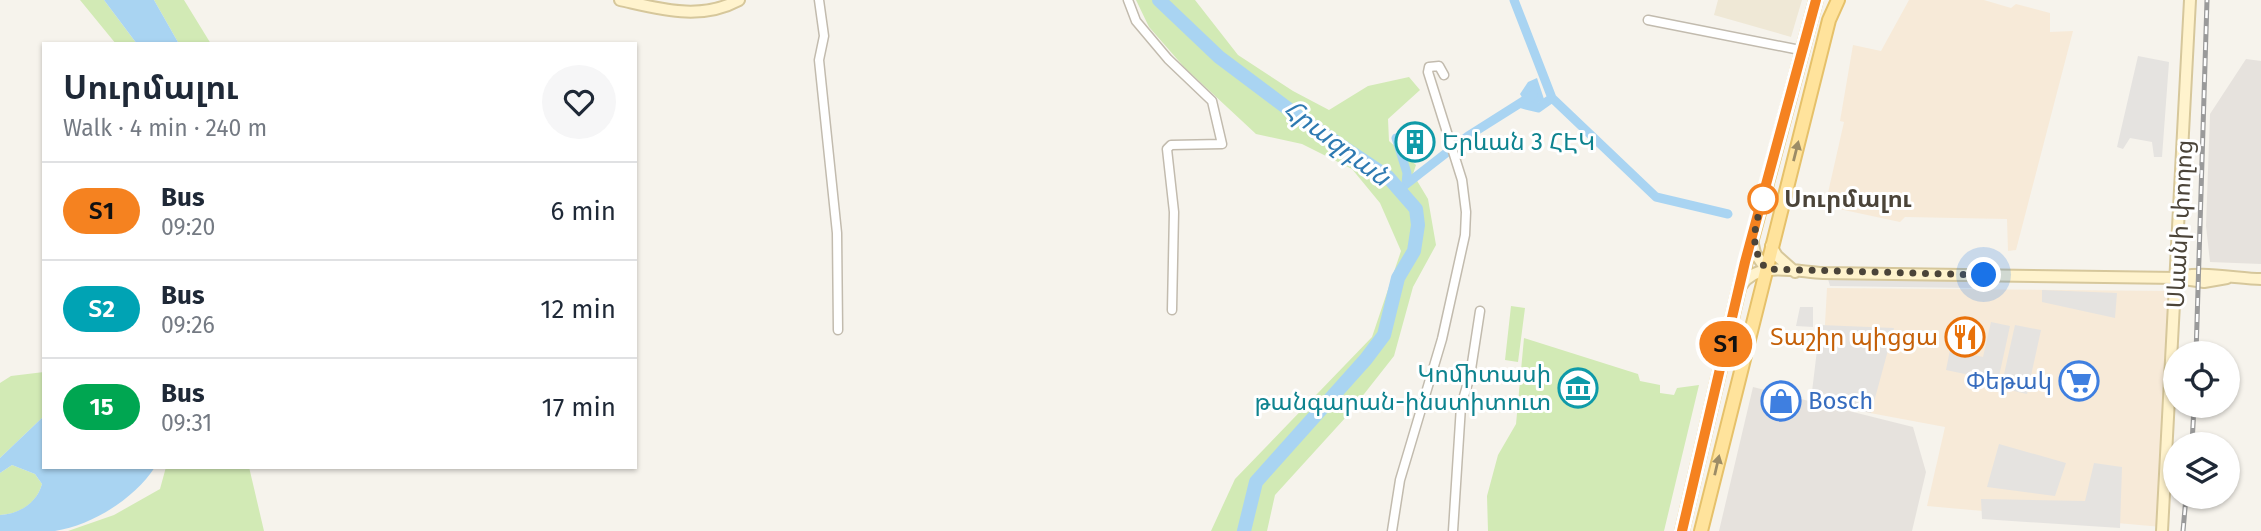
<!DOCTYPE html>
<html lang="en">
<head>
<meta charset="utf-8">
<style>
  body { margin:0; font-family:"Fira Sans","Noto Sans Armenian",sans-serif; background:#f6f6f7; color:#1f2937; height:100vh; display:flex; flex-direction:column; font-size:26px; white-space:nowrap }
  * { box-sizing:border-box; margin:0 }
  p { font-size:23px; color:#747a83 }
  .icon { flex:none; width:38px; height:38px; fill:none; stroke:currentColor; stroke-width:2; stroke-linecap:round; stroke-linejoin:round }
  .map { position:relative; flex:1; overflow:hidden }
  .panel { position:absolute; left:42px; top:42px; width:595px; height:427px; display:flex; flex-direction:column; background:#fff; border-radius:0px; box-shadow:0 2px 5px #0004 }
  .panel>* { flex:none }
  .badge { padding:0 14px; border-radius:23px; font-size:24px; line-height:46px }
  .tools { position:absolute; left:2163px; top:341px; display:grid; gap:14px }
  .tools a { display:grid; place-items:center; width:77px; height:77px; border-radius:50%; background:#fff; box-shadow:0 2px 5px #0004; font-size:35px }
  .you { position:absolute; width:35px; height:35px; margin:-18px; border:5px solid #fff; border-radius:50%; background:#1a73e8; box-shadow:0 0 0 10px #1a73e833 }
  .map>.badge { position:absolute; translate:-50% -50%; box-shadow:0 0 0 4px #fff }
  .round { display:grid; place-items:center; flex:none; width:74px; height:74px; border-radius:37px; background:#f6f6f7 }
  .overview { display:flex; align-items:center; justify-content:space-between; height:119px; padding:0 21px }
  h1 { font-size:33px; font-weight:700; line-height:52px }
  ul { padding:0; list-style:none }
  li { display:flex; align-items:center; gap:21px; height:98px; padding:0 21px; border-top:2px solid #e0e1e3 }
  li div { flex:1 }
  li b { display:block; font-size:26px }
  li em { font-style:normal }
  li .badge { min-width:77px; font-weight:700; text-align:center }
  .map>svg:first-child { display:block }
  .commercial { fill:#f7ead8 }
  .industrial { fill:#e6e2dd }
  .education { fill:#efe8d6 }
  .green { fill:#d2eab5 }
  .parking { fill:#e5e3e0 }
  .water { fill:#a9d4f2 }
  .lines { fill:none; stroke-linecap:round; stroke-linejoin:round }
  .canal { stroke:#a9d4f2; stroke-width:9 }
  .river { stroke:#a9d4f2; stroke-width:14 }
  .street-casing { stroke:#c2bbae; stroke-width:11 }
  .secondary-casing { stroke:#d6c79b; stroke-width:14 }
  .primary-casing { stroke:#e6c16a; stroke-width:16 }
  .street { stroke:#fff; stroke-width:8 }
  .secondary { stroke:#fff3cd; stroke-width:10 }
  .primary { stroke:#ffe39c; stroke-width:12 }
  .rail-casing { stroke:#9a9a9a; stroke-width:5 }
  .rail { stroke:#fff; stroke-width:2.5; stroke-dasharray:8; stroke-linecap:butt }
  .oneway { fill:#9c8c66 }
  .line-casing { stroke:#fff; stroke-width:16 }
  .line { stroke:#f58220; stroke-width:10 }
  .walk { stroke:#4b4439; stroke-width:7; stroke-dasharray:0 12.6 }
  .stop-dot { fill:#fff; stroke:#f58220; stroke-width:3.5 }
  .labels { text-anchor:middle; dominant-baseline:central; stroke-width:6; stroke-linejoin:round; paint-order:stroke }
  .culture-label { font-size:24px; fill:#0d838f; stroke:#fff; text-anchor:start }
  .stop-label { font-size:24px; font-weight:bold; fill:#4b4439; stroke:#fff; text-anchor:start }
  .street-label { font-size:24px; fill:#4b4439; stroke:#fff }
  .food-label { font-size:24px; fill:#c56008; stroke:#fff; text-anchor:end }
  .shop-label { font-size:24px; fill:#366cbe; stroke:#fff; text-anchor:end }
  .water-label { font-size:26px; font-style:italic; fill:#2e7ab2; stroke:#fff }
</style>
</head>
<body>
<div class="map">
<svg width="2261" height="531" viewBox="0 0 2261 531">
  <rect width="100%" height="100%" fill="#f6f3ec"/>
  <path class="commercial" d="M1909,0H1984L2011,8L2016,4L2050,13V32L2073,31L2016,250L2008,251L2007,219L1905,217L1900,222L1825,206L1844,122L1840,121L1853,45L1881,51Z
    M1827,288L2172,291L2162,527L1927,506L1945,427L1870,413L1813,397L1825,324Z"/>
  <path class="industrial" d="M2246,59L2261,61V264L2210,262L2206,226L2210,114Z
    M1753,387L1913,427L1926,472L1912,531H1719Z"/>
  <path class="education" d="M1718,0H1802L1791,37L1714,15Z"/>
  <path class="green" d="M80,0H104L137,44H116Z
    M154,0H184L211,44H179Z
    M1136,0H1195L1238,55L1293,91L1329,110L1368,86L1409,77L1420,90L1388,119L1389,141L1416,165L1413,174L1428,199L1436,245L1413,287L1394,356L1346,417L1275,495L1267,531H1211L1235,479L1372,337L1401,251L1380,203L1352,169L1302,144L1256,134L1184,67L1149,27Z
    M1511,306L1525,308L1518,362L1505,360Z
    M1524,338L1638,374L1640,381L1660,385V393L1674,395L1677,388L1699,385L1664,531H1488L1487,496L1498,455L1516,424Z
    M44,372V416L0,458V383L11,376Z
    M12,465L35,474L42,484C37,503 20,514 0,515V473Z
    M166,467H249L264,531H68L114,515L160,489Z"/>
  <path class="parking" d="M2138,56L2169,62L2162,157H2154L2152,142L2130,138L2123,149L2117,147Z
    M1828,279L1970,280L1972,288L1830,286Z
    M2042,290L2117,293L2115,318L2042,302Z
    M1800,307H1813V327L1796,326Z
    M1991,322L2010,326L1998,381L1946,370L1950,350L1983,357Z
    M1820,325L1894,328L1871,413L1811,400Z
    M2015,325L2041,330L2027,394L2001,388Z
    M1999,444L2066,463L2055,496L1987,487Z
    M2094,463L2122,467L2120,528L1982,519L1981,499L2085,501Z"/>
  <path class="water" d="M104,0H154L179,44H137Z
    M1537,78L1544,99L1535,105L1525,102L1520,94L1528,82Z
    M44,416V467H155C135,498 93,525 55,531C38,531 17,531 0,531V515C19,514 37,503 42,484L35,474L12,465L0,473V458Z"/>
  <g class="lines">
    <path class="canal" d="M1514,0L1552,98L1656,197L1728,214
      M1522,104L1538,108L1552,98
      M1406,184L1407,173L1396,138L1411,134
      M1400,189L1468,136L1533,95"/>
    <path class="river" d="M1159,0L1219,57L1307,123L1388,177L1416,209L1418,225L1414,251L1398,278L1384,335L1366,359L1256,482L1244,531"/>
    <g class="street-casing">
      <path id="street" d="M819,0L824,36L819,60L837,233L838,330
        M1128,0L1136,21L1168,59L1212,101L1222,144L1171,145L1167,149L1174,212L1172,310
        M1648,20L1800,50
        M1392,531L1400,480L1442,339L1465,235L1466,212L1462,180L1428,72L1429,67L1439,66L1444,75
        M1453,531L1461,406L1470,376L1480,311"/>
    </g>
    <g class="secondary-casing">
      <path id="secondary" d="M620,0C661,9 700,21 739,0
        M1752,240L1755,253L1766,269
        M1771,246L1777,256L1795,272
        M2177,278C2194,270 2240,279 2261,279
        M1741,286C1756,260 1797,272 1823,273L2177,278L2204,282L2227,278
        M2162,531L2190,0"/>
    </g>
    <g class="primary-casing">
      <path id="primary" d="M1682,531L1741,280L1816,0
        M1701,531L1829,20L1838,0"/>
    </g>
    <use href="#street" class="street"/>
    <use href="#secondary" class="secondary"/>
    <use href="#primary" class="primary"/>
    <g class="rail-casing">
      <path id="rail" d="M2196,354L2207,0
        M2192,444L2194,406
        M2183,531L2186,497"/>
    </g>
    <use href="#rail" class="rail"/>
  </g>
  <defs><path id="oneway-solid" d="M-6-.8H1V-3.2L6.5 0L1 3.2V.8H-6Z" transform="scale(1.75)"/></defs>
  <g class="oneway">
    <use href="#oneway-solid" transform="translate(1796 151) rotate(-76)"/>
    <use href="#oneway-solid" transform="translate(1717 465) rotate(-77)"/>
  </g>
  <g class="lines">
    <g class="line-casing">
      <path id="line" d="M1682,531L1745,262L1816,0"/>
    </g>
    <use href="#line" class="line"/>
    <path class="walk" d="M1763,199L1764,196C1756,224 1747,244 1766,269L1984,275"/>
  </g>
  <defs>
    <g id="building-ring" transform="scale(2.0125)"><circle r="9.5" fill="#fff" stroke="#0f9aa8" stroke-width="1.5"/><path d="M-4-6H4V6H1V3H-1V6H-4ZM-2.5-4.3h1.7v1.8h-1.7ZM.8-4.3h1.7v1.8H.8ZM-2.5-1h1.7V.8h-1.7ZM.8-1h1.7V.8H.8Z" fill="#0f9aa8"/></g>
    <g id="restaurant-ring" transform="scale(2.0125)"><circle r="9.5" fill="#fff" stroke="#e8710a" stroke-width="1.5"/><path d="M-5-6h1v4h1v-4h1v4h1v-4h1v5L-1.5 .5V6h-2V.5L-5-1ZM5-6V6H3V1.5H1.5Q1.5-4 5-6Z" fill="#e8710a"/></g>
    <g id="supermarket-ring" transform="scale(2.0125)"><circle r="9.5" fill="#fff" stroke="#3f7fe0" stroke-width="1.5"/><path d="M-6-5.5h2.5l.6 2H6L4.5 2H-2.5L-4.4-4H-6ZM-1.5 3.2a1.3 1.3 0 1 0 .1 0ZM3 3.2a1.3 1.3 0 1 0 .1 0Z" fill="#3f7fe0"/></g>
    <g id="museum-ring" transform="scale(2.0125)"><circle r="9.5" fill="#fff" stroke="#0f9aa8" stroke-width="1.5"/><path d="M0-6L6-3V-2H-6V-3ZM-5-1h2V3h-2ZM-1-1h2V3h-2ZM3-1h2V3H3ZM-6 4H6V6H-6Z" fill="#0f9aa8"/></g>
    <g id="shop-ring" transform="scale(2.0125)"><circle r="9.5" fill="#fff" stroke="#3f7fe0" stroke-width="1.5"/><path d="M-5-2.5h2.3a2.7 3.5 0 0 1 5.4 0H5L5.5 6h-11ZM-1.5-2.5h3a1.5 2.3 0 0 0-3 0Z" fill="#3f7fe0"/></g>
  </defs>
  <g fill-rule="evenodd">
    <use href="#building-ring" x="1415" y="142"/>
    <use href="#restaurant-ring" x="1965" y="337"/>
    <use href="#supermarket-ring" x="2079" y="381"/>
    <use href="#museum-ring" x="1578" y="388"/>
    <use href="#shop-ring" x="1781" y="401"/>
  </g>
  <circle class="stop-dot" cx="1763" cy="199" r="14"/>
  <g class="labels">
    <g class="culture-label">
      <text x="1442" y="142">Երևան 3 ՀԷԿ</text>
      <text x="1551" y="374" text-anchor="end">Կոմիտասի<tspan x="1551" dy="28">թանգարան-ինստիտուտ</tspan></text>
    </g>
    <g class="stop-label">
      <text x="1784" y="199">Սուրմալու</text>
    </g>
    <g class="street-label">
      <text transform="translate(2180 224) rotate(-87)">Սևանի փողոց</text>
    </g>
    <g class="food-label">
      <text x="1938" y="337">Տաշիր պիցցա</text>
    </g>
    <g class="shop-label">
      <text x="2052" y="381">Փեթակ</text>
      <text x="1808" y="401" text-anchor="start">Bosch</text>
    </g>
    <g class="water-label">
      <text transform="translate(1337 143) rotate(37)">Հրազդան</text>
    </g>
  </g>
</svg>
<div class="tools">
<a><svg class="icon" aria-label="locate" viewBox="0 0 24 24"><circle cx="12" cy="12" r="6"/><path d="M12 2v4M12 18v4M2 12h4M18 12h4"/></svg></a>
<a><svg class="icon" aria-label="layers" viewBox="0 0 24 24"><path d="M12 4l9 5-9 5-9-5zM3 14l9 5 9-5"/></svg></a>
</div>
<div class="you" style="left:1984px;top:275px"></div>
<b class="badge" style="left:1726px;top:344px;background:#f58220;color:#111">Տ1</b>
<section class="panel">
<div class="overview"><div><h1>Սուրմալու</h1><p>Walk · 4 min · 240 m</p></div><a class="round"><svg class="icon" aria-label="heart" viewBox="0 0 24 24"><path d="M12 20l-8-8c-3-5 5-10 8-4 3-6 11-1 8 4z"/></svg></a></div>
<ul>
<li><span class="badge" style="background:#f58220;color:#111">Տ1</span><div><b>Bus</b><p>09:20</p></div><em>6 min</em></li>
<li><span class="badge" style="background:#00a3b4;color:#fff">Տ2</span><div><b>Bus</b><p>09:26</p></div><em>12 min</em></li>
<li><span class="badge" style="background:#00a651;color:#fff">15</span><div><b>Bus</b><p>09:31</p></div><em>17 min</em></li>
</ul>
</section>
</div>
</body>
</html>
